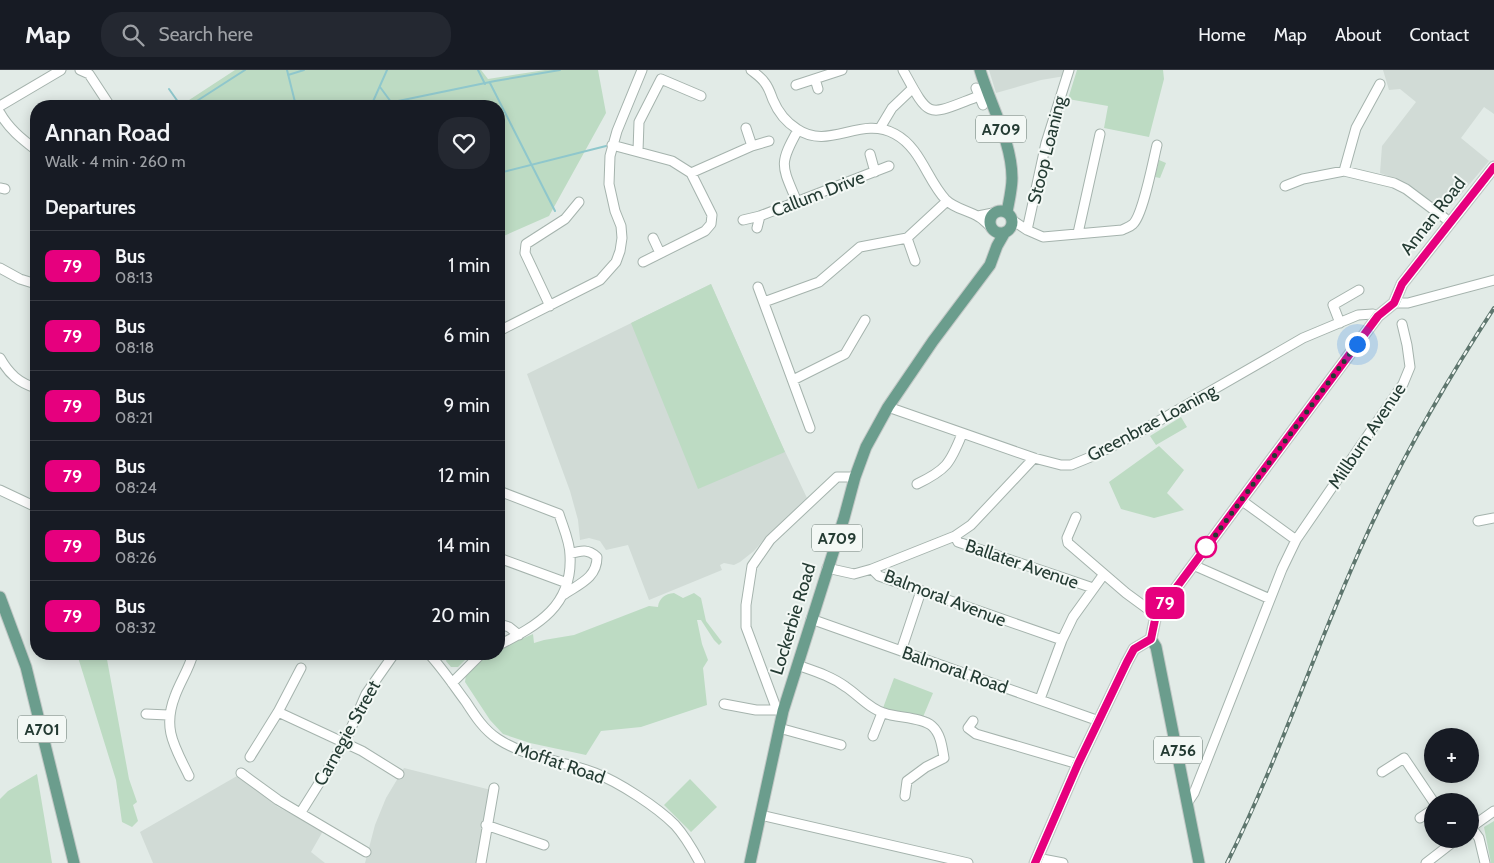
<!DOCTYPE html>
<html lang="en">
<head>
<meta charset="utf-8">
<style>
  body { margin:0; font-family:Cabin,sans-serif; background:#242831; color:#f1f3f6; height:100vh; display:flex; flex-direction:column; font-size:19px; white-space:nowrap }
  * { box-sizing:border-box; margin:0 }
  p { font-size:16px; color:#9ea1a6 }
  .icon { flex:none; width:28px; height:28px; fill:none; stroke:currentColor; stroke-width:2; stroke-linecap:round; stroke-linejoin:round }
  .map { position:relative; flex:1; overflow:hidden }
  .drawer { position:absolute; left:30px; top:30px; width:475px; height:560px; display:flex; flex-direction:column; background:#171b24; border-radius:20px; box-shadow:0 2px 12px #0003 }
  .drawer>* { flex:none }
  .badge { padding:0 10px; border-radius:8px; font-size:18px; line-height:32px }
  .buttons { position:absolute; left:1424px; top:658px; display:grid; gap:10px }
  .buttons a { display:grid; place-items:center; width:55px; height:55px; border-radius:50%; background:#171b24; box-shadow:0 2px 12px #0003; font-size:25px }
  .you { position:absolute; width:25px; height:25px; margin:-12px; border:4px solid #fff; border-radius:50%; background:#1a73e8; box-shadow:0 0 0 8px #1a73e833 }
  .map>.badge { position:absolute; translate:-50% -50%; box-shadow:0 0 0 2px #fff }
  h2 { padding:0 15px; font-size:19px; line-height:45px }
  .round { display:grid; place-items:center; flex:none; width:52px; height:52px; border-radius:20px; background:#242831 }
  .summary { display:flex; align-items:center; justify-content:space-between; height:85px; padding:0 15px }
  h1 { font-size:24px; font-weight:600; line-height:38px }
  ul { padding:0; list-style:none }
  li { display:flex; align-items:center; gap:15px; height:70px; padding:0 15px; border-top:1px solid #363941 }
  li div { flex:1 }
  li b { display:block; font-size:19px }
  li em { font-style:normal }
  li .badge { min-width:55px; font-weight:700; text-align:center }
  header { display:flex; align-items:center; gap:30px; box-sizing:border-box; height:70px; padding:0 25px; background:#171b24; border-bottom:1px solid #363941 }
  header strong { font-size:24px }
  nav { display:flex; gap:28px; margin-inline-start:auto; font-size:18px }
  .search { width:350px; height:45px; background:#242831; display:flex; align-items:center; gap:12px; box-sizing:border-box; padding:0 18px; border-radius:20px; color:#9ea1a6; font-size:19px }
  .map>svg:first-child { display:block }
  .built { fill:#d1dbd6 }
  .green { fill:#bddbc3 }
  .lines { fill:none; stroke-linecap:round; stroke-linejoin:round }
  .stream { stroke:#8fc7cc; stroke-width:2 }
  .minor-casing { stroke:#a5b3ad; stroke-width:11 }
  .major-casing { stroke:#c2c8c6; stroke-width:13 }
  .minor { stroke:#fff; stroke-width:9 }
  .major { stroke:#6b9d8d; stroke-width:11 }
  .rail-casing { stroke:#5e766e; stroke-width:4 }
  .rail { stroke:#f3f8f5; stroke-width:2; stroke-dasharray:5.5; stroke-linecap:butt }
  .line-casing { stroke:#fff; stroke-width:11 }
  .line { stroke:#e6007e; stroke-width:8 }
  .walk { stroke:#243b33; stroke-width:5; stroke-dasharray:0 9 }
  .stop-dot { fill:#fff; stroke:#e6007e; stroke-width:2.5 }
  .labels { text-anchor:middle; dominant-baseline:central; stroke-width:4; stroke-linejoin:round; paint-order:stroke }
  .shield { fill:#f3f8f5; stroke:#62746d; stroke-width:1 }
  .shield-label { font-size:16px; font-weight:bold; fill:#243b33 }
  .street-label { font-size:18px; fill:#243b33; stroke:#f3f8f5 }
</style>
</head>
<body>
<header>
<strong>Map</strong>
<div class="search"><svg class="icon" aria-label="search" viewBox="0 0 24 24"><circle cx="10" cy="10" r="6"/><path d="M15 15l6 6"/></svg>Search here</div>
<nav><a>Home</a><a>Map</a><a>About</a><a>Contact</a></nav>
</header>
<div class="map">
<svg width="1494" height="793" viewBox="0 0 1494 793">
  <rect width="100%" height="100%" fill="#e2ebe7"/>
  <path class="built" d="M989,0H1067L1065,6L1041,10L996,23Z
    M1383,0H1494V44L1484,37L1461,68L1489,91L1452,135L1441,139L1396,109L1380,103L1382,76L1416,32L1400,19L1389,20Z
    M711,214L781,373L807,428L768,465L754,481L740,492L734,495L724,493L720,495L722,500L649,530L628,475L606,480L600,471L589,468L580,470L578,450L570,421L527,304Z
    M404,698L491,720L476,793H365L375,755L386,728Z
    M237,706L278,737L323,761L311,782L325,793H153L140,762Z"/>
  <path class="green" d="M235,0H481L488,9L545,0H598L606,43L549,146L499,168V36H184L183,34Z
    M1077,0H1163L1164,9L1149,67L1104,58L1108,36L1068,29Z
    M1159,90L1166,93L1160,108L1155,107Z
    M711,214L785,382L698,419L631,253Z
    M1181,347L1187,357L1156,375L1150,366Z
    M1159,376L1184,400L1167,423L1184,440L1154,448L1121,439L1109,412Z
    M674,523L683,528L694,523L701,528L706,551L722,572L719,575L714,570L701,550H697L702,574L708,590L703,598L707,635L641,657L601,661L586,685L530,673L503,664L490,650L465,612L466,604L487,585L499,584V579L533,564L534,573L544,570L574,565L649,536L658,537C659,528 665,524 674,523Z
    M77,584H106L129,709L137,732L133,735L138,751L132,757L122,752L116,710Z
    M449,584H471L458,597H451L446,591Z
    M894,608L933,623L923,647L898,643L883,638Z
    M37,704L52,793H0V729L8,721Z
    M690,709L717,737L691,762L664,735Z
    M1494,751V793H1491L1484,757Z"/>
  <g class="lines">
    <path class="stream" d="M287,0L296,36
      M478,0L485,14
      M288,5L304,0
      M490,13L555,141
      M380,17L394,36
      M169,19L181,36
      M189,36L245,0
      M371,36L387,0
      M374,36L495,11L560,0
      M499,103L606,76"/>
    <g class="minor-casing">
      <path id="minor" d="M80,0L89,4L110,36
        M751,0C756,4 762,8 765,13C769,18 771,25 773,30C778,42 786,52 797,59C829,81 861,45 895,64C921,78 927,110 946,130C955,139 968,140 979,147C983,149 987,154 991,157
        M903,0C931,51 926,46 979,26
        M815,9L818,19
        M796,15L842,0
        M976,18L983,35
        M0,36L61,0
        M0,43C9,59 22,69 36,80
        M746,58L752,76
        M880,58L892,38L913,18
        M612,75L672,91L691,103L712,145L711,154L705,161L643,192
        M638,81L639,52L661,9L701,26
        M870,84L875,102
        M1344,101L1356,58L1380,14
        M691,103L752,76L769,71
        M1285,116L1303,109L1344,101L1394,113L1406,119L1450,152
        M0,118L5,119
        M797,132C782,96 778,95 798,60
        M978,146L993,143
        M743,150L760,146L889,96
        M1012,150L1027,160L1043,167L1122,160C1126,158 1130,157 1133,154C1143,145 1153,91 1157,75
        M757,158L760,146
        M1027,160L1046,73L1069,0
        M1078,163L1100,64
        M653,168L660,183
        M907,168L915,191
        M0,198L20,209L36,214
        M758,217L810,358
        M764,232L819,212L860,177L907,168L947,131
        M1394,233H1408L1494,210
        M550,236L525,183L526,174L565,149L579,132
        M1340,253L1333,235L1359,220
        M499,261L600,210L616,192L620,181L622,168L621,156L615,141L609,114L610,86L617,61L642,0
        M0,288C9,304 19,313 36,318
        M793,310L845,284L865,250
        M888,337L1034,388L1061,395H1071L1093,386L1136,364L1303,268L1358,245L1373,244L1378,246
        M917,414C946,400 950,394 962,364
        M0,420L36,437
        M499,421L559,444C563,457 570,472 570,485C573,536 538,555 499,575
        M1241,430L1296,470
        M1076,447L1067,468L1068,473L1126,523L1156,545
        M1478,451L1494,448
        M955,466L958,472L1093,518
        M499,488L567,513
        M1193,495L1270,529
        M827,498L854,504L872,499L879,506L1062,570
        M872,499L955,466L971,455L1034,388
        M563,525C579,514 597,508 597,487C588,479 582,480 570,484
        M811,549L1099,651
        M499,554L509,557L519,565
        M901,581L921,521
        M429,584C443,599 454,616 466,632C475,646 484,660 498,669C527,688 564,691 595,703C619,712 657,737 675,755C685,766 693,780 700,793
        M797,595C814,601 831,606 846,617C858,625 870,639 884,643C897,648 922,647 932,656C941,664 942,677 944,688L926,697L907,711L905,726
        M452,613L481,584
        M1040,629L1062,570L1073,547L1104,504
        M724,634L756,640H777
        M783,641L777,640L746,557V535L752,496L770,470L837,407H855
        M278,642L362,681L399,704
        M146,644L168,645
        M973,651L968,658L976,664L1078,694
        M779,658L841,675
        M873,666L882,643
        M250,687L278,642L301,598
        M1382,702L1404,688L1433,731
        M241,703L278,730L366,782
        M189,706C175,677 162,659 175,626C180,612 189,599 193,584
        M1188,732L1194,723L1282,499L1296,470L1403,314L1410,297L1407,275L1402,254
        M301,742L345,672L366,624L394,584
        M760,745L968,793
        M1420,748L1432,740
        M486,755L544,775
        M1471,757L1479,768L1485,793
        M1470,758L1494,741
        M1037,788L1063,793
        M481,793L494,718
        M1426,793L1457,769"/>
    </g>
    <g class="major-casing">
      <path id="major" d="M980,0C990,34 1012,72 1012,108C1012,119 1009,131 1007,142
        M990 152a11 11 0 1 1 22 0a11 11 0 1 1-22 0Z
        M0,527L26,597L74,793
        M1151,569L1156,577L1199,793
        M750,793L783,641L844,448L855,407L866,377L888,337L933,271L990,195L997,176L1005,162
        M1035,793L1078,694L1127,592L1134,579L1151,569L1156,545L1378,246L1394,233L1402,214L1494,97"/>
    </g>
    <use href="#minor" class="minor"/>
    <use href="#major" class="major"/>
    <g class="rail-casing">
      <path id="rail" d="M1227,793C1279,689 1315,578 1363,473C1400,391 1445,313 1494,238"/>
    </g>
    <use href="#rail" class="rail"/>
  </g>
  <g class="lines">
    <g class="line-casing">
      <path id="line" d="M1035,793L1078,694L1127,592L1134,579L1151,569L1156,545L1378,246L1394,233L1402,214L1494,97"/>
    </g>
    <use href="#line" class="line"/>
    <path class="walk" d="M1206,477L1203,482L1357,274"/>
  </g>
  <circle class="stop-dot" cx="1206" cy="477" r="10"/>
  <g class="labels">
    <g class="shield">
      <rect x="976" y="45.5" width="50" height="27" rx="4"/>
      <rect x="812" y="454.5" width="50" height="27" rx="4"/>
      <rect x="18" y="645.5" width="48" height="27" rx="4"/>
      <rect x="1154" y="666.5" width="48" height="27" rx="4"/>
    </g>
    <g class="shield-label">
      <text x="1001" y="59">A709</text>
      <text x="837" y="468">A709</text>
      <text x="42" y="659">A701</text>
      <text x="1178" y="680">A756</text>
    </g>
    <g class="street-label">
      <text transform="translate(1047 80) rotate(-76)">Stoop Loaning</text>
      <text transform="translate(818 124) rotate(-21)">Callum Drive</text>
      <text transform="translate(1433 146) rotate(-52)">Annan Road</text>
      <text transform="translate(1152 353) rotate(-28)">Greenbrae Loaning</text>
      <text transform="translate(1367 366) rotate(-56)">Millburn Avenue</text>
      <text transform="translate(1022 494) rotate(19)">Ballater Avenue</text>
      <text transform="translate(945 528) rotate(21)">Balmoral Avenue</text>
      <text transform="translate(793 549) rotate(-73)">Lockerbie Road</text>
      <text transform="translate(955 600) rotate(19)">Balmoral Road</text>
      <text transform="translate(347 663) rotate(-61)">Carnegie Street</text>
      <text transform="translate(560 693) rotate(19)">Moffat Road</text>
    </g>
  </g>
</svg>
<div class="buttons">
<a>+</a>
<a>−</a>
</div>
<div class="you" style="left:1357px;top:274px"></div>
<b class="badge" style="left:1165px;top:533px;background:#e6007e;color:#fff">79</b>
<section class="drawer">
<div class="summary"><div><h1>Annan Road</h1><p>Walk · 4 min · 260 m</p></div><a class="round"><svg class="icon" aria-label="heart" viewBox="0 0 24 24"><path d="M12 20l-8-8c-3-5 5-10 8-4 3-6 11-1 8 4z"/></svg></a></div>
<h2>Departures</h2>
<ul>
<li><span class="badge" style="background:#e6007e;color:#fff">79</span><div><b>Bus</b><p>08:13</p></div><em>1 min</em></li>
<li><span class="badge" style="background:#e6007e;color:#fff">79</span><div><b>Bus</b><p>08:18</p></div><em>6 min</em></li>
<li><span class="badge" style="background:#e6007e;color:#fff">79</span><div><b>Bus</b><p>08:21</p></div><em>9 min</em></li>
<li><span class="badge" style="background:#e6007e;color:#fff">79</span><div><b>Bus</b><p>08:24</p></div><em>12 min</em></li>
<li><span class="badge" style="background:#e6007e;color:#fff">79</span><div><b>Bus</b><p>08:26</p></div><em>14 min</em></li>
<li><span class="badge" style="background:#e6007e;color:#fff">79</span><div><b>Bus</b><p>08:32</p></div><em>20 min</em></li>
</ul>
</section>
</div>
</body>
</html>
